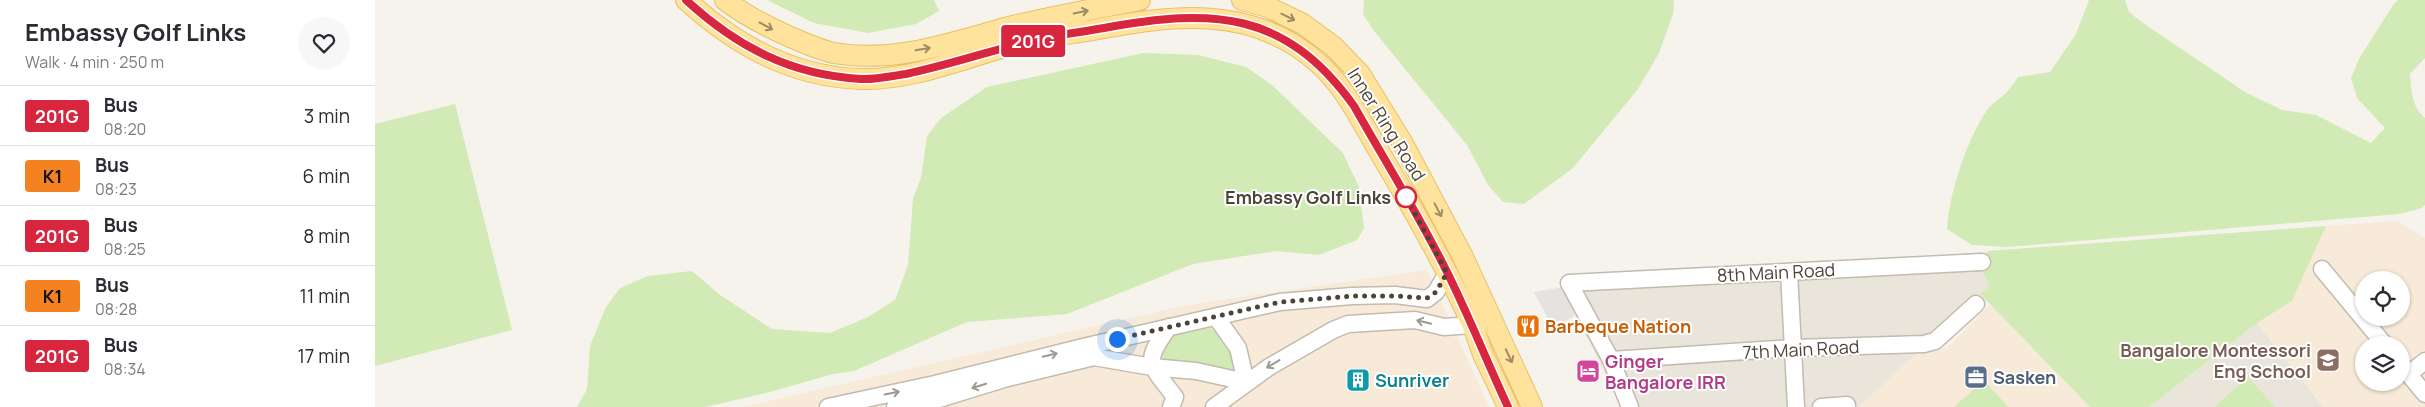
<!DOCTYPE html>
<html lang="en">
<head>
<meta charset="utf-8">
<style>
  body { margin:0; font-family:Manrope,sans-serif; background:#f7f7f7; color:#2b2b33; height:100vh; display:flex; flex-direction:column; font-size:19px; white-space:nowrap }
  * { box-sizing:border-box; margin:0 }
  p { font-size:16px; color:#7c7c81 }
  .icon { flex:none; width:28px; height:28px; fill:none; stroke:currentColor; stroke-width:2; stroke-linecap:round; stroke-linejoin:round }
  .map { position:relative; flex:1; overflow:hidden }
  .details { display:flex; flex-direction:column; background:#fff; width:375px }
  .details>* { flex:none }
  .badge { padding:0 10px; border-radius:4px; font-size:18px; line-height:32px }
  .fabs { position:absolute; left:1980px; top:271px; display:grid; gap:10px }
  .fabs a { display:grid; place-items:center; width:55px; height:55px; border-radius:50%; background:#fff; box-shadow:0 1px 4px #0004; font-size:25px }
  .you { position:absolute; width:25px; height:25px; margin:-12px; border:4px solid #fff; border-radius:50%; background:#1a73e8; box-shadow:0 0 0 8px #1a73e833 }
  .map>.badge { position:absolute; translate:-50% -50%; box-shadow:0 0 0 2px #fff }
  .round { display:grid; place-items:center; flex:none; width:52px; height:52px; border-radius:26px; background:#f7f7f7 }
  .headline { display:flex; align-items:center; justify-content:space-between; height:85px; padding:0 25px }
  h1 { font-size:24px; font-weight:700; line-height:38px }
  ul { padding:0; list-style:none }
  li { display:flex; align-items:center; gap:15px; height:60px; padding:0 25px; border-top:1px solid #e1e1e2 }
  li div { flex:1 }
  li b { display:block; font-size:19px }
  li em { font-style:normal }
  li .badge { min-width:55px; font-weight:700; text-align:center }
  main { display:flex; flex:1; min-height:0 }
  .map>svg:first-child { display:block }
  .residential { fill:#eae5da }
  .commercial { fill:#f7ead8; fill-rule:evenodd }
  .green { fill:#d2eab5 }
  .parking { fill:#e5e3e0 }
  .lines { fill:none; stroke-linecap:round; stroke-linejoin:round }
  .minor-casing { stroke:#c2bbae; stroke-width:19 }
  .major-casing { stroke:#e6c16a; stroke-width:22 }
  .minor { stroke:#fff; stroke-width:16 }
  .major { stroke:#ffe39c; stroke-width:20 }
  .oneway { stroke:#9c8c66 }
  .oneway2 { stroke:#9c9892 }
  .line-casing { stroke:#fff; stroke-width:11 }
  .line { stroke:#d7263d; stroke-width:8 }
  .walk { stroke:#4b4439; stroke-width:5; stroke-dasharray:0 9 }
  .stop-dot { fill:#fff; stroke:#d7263d; stroke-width:2.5 }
  .labels { text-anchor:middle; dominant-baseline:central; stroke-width:4; stroke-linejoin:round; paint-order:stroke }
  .street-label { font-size:18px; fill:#4b4439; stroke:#fff }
  .stop-label { font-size:18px; font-weight:bold; fill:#4b4439; stroke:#fff; text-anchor:end }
  .food-label { font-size:18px; font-weight:bold; fill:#c56008; stroke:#fff; text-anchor:start }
  .education-label { font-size:18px; font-weight:bold; fill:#785e54; stroke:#fff; text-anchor:end }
  .hotel-label { font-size:18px; font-weight:bold; fill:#b23c85; stroke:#fff; text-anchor:start }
  .service-label { font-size:18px; font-weight:bold; fill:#4e5e75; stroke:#fff; text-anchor:start }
  .culture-label { font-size:18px; font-weight:bold; fill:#0d838f; stroke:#fff; text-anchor:start }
</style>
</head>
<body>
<main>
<section class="details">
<div class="headline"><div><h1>Embassy Golf Links</h1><p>Walk · 4 min · 250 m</p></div><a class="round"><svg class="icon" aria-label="heart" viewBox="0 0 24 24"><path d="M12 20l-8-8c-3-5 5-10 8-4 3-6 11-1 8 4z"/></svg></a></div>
<ul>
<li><span class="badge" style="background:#d7263d;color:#fff">201G</span><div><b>Bus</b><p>08:20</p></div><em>3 min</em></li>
<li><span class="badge" style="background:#f58220;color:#111">K1</span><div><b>Bus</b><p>08:23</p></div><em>6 min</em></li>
<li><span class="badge" style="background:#d7263d;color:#fff">201G</span><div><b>Bus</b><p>08:25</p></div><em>8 min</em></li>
<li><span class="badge" style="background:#f58220;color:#111">K1</span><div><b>Bus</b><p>08:28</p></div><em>11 min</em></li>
<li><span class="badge" style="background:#d7263d;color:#fff">201G</span><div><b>Bus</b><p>08:34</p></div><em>17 min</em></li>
</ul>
</section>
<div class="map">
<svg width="2050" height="407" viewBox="0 0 2050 407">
  <rect width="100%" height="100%" fill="#f6f3ec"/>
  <path class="residential" d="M1605,265L1614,286L1484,407H1246L1190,291Z
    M1882,323L1948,407H1774Z"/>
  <path class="commercial" d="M2022,221L2050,238V407H1948L1882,323L1917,301L1951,226ZM1989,280H2026V318H1989ZM1989,345H2026V382H1989Z
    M1052,270L1114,407H367L812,305Z
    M1615,305L1715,407H1484L1539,355L1572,348Z"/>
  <path class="green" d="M392,0H559L564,11L541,24L493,33L439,23Z
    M989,0H1299L1298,14L1284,53L1263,89L1198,168L1149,204L1128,202L1113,185L1092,145L999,31L988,14Z
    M1714,0H1750L1754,12L1768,23L1870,92L1907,110L1941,115L1996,143L2010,128L1982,98L1976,78L1984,59L2018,5L2023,0H2050V58L2035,74C2036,90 2037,107 2050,118V205L2047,208L2024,214L1632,247L1597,245L1572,229C1574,194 1592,139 1612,110C1616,104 1623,100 1629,95C1634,90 1639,83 1643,77L1675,72L1701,34Z
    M768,53L823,55L871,67L897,85L968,153L984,187L989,228L982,240L944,255L901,251L818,264L692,314L592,322L479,371L458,374L395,392L330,407H202L212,389L215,346L231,307L245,288L273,276L317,271L345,295L397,329L455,333L493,317L520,300L533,265L538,198L546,178L552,136L566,118L612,87Z
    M80,104L137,330L0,366V124Z
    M1951,226L1917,301L1882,323L1774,407H1715L1605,294L1614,286L1605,265L1613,251Z
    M830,327C848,331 865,352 857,371L791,361L785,355L798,333Z
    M1873,377L1900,407H1839Z
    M1609,380L1633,407H1579Z"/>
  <path class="parking" d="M1188,287L1201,315L1178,328L1159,292Z"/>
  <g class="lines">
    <g class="minor-casing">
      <path id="minor" d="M1947,269L2010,345
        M1414,272L1421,407
        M794,327C767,363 775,364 800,397L796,407
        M1236,360L1418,348L1549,344L1560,341L1601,304
        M2026,365L2050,394
        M2034,374L2050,361
        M453,407L560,384L708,347L905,302L977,296L1020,295L1052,299L1061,292L1072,273
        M520,407L564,399L629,379L719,357L777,367L821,371L871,382L863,348L841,317
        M839,407L894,367L958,330L973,324L1040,320L1069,327L1097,325
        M1255,407L1236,360L1194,283L1607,262
        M1446,407L1472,405"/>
    </g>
    <g class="major-casing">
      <path id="major" d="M311,0C360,45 420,78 488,79C540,80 594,56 644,43C668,37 694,34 718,30C797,15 876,4 942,62C972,88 988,125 1008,158C1040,212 1071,267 1097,324C1101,333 1104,344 1108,354C1116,372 1125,389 1133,407
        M350,0C369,15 391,26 413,36C427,42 444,50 459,53C520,64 581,41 638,26C680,16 723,8 765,0
        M867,0L893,7L928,24L958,46L985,74L1027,142L1088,257L1157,407"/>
    </g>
    <use href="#minor" class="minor"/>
    <use href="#major" class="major"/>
  </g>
  <defs><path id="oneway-shaft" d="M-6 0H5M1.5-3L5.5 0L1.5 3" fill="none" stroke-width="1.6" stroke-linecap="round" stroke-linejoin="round" transform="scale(1.25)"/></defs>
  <g class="oneway">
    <use href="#oneway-shaft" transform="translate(706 12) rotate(-12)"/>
    <use href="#oneway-shaft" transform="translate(913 17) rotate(26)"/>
    <use href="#oneway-shaft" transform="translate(391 26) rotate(28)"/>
    <use href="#oneway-shaft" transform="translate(548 49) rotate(-10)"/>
    <use href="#oneway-shaft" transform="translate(1063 210) rotate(62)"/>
    <use href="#oneway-shaft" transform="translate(1134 356) rotate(65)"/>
  </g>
  <g class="oneway2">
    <use href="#oneway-shaft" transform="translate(1049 322) rotate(-166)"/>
    <use href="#oneway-shaft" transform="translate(675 355) rotate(-14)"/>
    <use href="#oneway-shaft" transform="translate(898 364) rotate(149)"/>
    <use href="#oneway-shaft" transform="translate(604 386) rotate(163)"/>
    <use href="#oneway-shaft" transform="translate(517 393) rotate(-12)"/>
  </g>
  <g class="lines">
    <g class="line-casing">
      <path id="line" d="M311,0C362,47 416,75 486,79C501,80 516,76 531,74C569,66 606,54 643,44C671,36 701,33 729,28C837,8 910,10 979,106C1010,161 1044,215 1072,272C1094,316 1112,362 1133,407"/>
    </g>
    <use href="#line" class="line"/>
    <path class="walk" d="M742,339L905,302L977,296H1020L1052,298L1061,292L1072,273L1031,197"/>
  </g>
  <defs>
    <g id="restaurant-square" transform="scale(1.25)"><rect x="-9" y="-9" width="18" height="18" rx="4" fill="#e8710a" stroke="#fff"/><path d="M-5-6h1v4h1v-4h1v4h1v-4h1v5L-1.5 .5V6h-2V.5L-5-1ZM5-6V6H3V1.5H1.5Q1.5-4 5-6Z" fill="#fff"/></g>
    <g id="school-square" transform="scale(1.25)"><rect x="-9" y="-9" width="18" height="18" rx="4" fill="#8d6e63" stroke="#fff"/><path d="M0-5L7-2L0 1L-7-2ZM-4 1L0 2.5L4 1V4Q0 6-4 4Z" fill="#fff"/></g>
    <g id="hotel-square" transform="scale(1.25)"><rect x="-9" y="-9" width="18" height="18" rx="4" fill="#d1479c" stroke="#fff"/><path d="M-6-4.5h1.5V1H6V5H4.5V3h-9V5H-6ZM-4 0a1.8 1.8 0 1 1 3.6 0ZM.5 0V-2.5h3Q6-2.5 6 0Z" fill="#fff"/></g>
    <g id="office-square" transform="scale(1.25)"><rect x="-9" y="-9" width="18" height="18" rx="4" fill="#5c6f8a" stroke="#fff"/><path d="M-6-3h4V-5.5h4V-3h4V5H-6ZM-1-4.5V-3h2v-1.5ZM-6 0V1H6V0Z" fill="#fff"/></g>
    <g id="building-square" transform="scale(1.25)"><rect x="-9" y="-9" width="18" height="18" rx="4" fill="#0f9aa8" stroke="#fff"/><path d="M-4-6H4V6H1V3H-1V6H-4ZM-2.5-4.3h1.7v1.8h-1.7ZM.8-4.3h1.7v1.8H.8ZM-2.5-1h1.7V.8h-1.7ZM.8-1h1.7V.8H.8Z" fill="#fff"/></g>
  </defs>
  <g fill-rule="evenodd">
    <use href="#restaurant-square" x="1153" y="326"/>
    <use href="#school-square" x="1953" y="360"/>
    <use href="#hotel-square" x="1213" y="371"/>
    <use href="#office-square" x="1601" y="377"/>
    <use href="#building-square" x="983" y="380"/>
  </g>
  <circle class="stop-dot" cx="1031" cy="197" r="10"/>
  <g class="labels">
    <g class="street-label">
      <text transform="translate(1012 124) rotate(58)">Inner Ring Road</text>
      <text transform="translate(1401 272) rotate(-3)">8th Main Road</text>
      <text transform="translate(1426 349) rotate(-3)">7th Main Road</text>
    </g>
    <g class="stop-label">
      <text x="1016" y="197">Embassy Golf Links</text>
    </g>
    <g class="food-label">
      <text x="1170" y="326">Barbeque Nation</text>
    </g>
    <g class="education-label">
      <text x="1936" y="350">Bangalore Montessori<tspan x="1936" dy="21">Eng School</tspan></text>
    </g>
    <g class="hotel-label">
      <text x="1230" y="361">Ginger<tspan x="1230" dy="21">Bangalore IRR</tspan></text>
    </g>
    <g class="service-label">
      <text x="1618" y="377">Sasken</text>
    </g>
    <g class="culture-label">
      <text x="1000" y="380">Sunriver</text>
    </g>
  </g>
</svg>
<div class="fabs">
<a><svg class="icon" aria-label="locate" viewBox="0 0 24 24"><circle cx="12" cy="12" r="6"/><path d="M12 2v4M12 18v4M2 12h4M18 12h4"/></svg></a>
<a><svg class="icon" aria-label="layers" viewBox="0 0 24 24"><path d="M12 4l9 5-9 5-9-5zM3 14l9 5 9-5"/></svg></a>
</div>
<div class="you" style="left:742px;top:339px"></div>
<b class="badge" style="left:658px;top:41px;background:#d7263d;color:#fff">201G</b>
</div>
</main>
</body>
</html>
